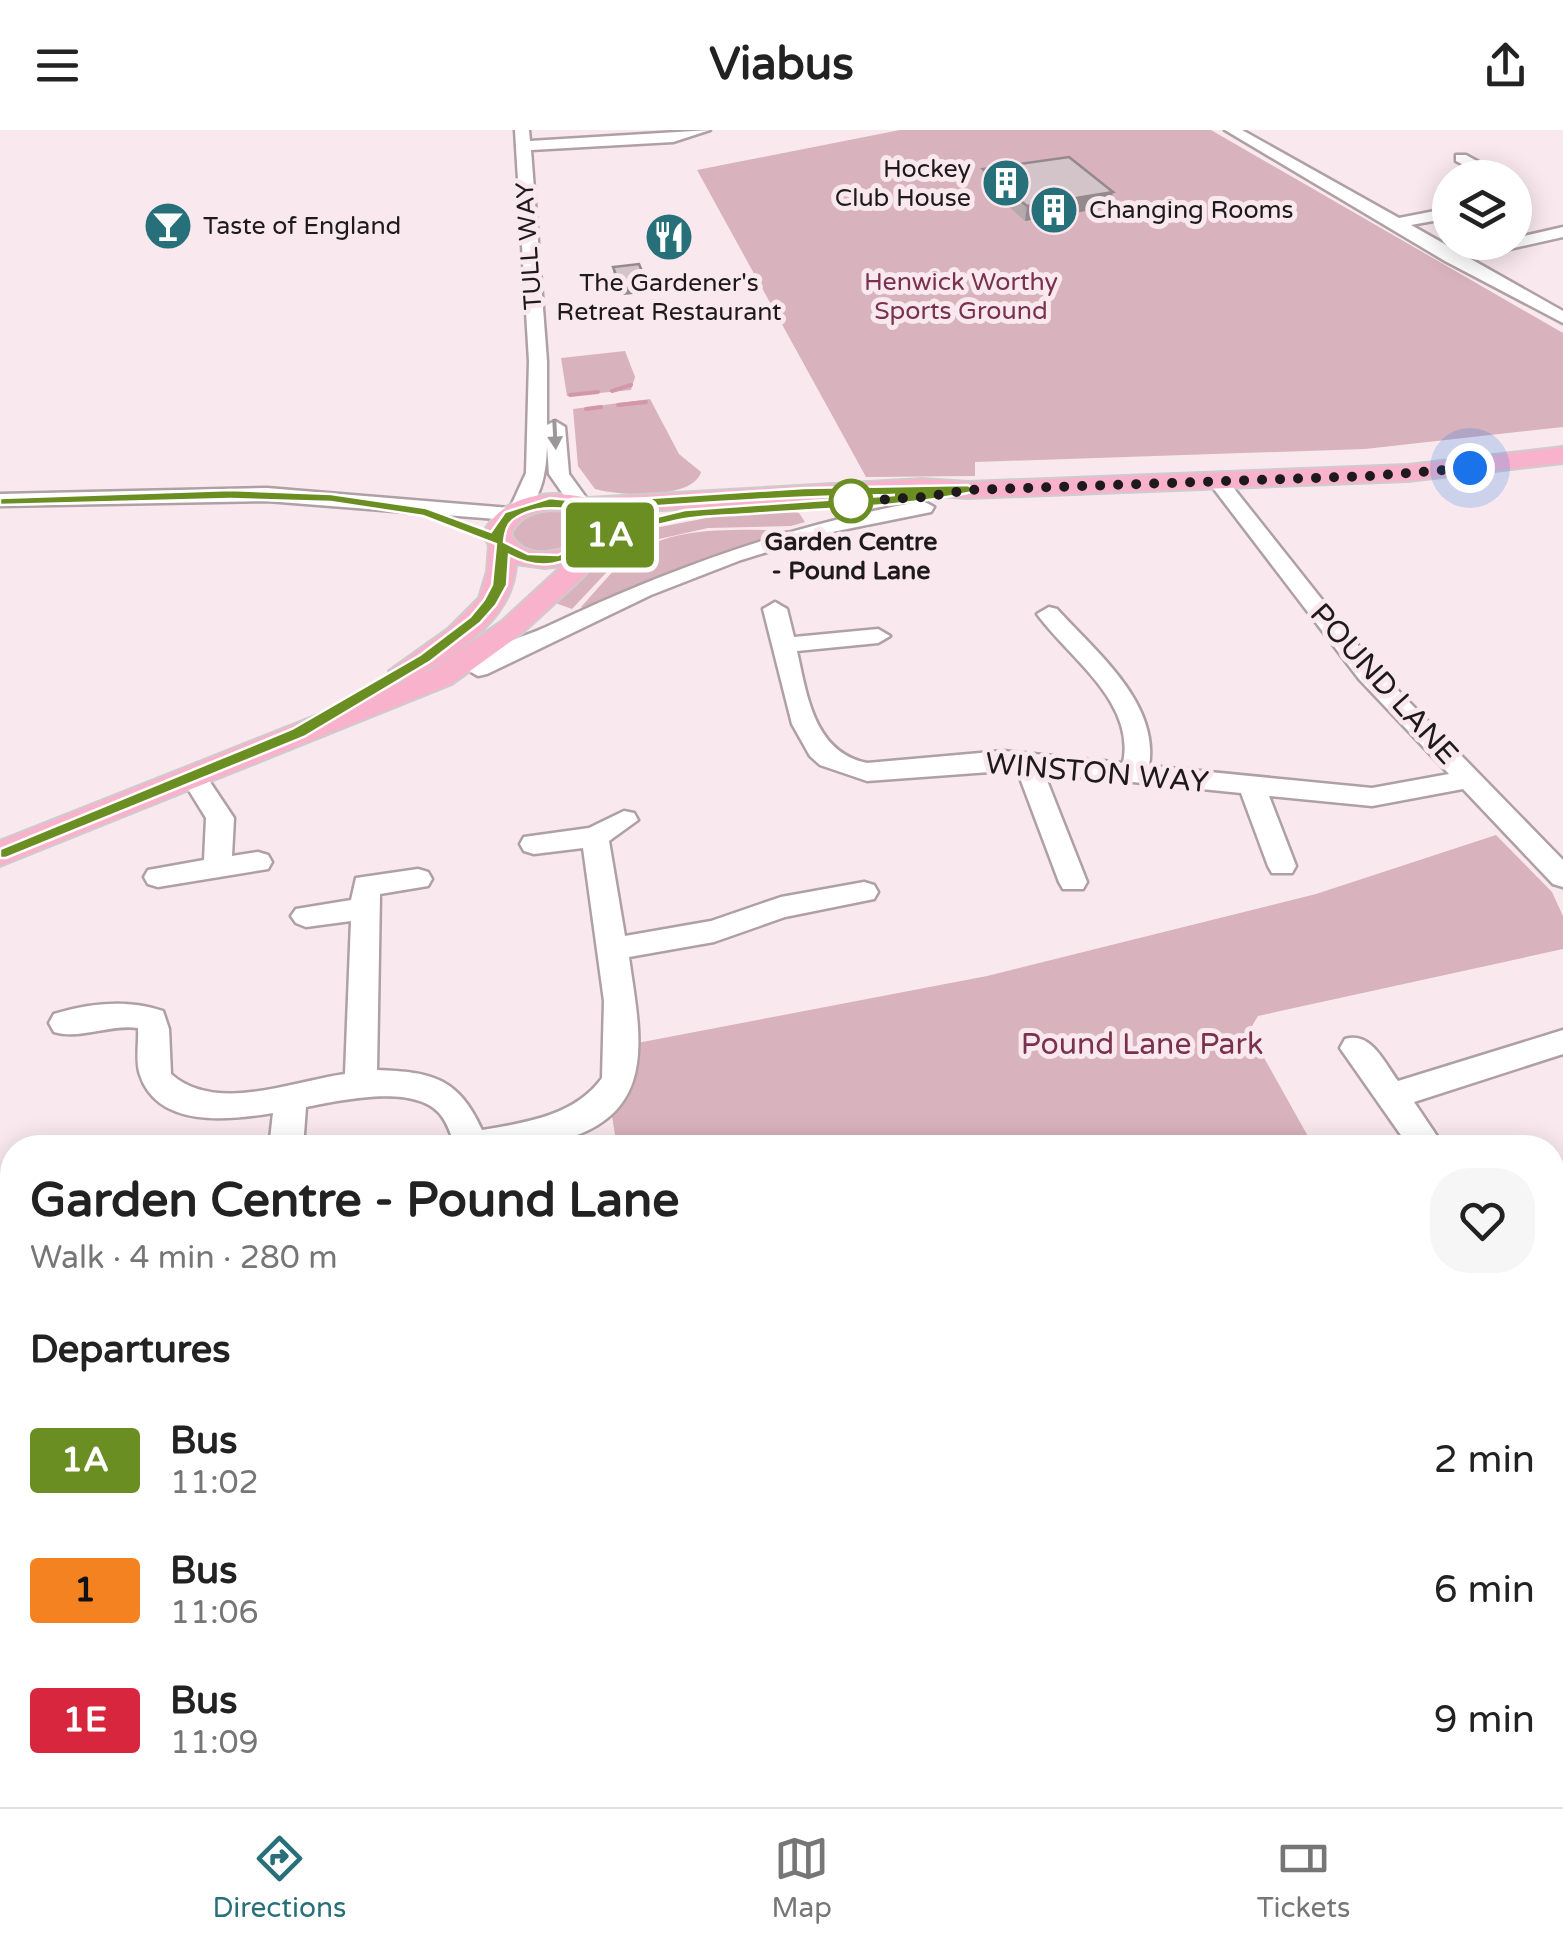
<!DOCTYPE html>
<html lang="en">
<head>
<meta charset="utf-8">
<style>
  body { margin:0; font-family:"Varela Round",sans-serif; background:#f6f6f6; color:#222; height:100vh; display:flex; flex-direction:column; font-size:38px; white-space:nowrap }
  * { box-sizing:border-box; margin:0 }
  p { font-size:32px; color:#767676 }
  .icon { flex:none; width:55px; height:55px; fill:none; stroke:currentColor; stroke-width:2; stroke-linecap:round; stroke-linejoin:round }
  .map { position:relative; flex:1; overflow:hidden }
  .side { position:absolute; left:0px; top:1005px; width:1565px; height:672px; display:flex; flex-direction:column; background:#fff; border-radius:40px 40px 0 0; box-shadow:0 5px 25px #0003 }
  .side>* { flex:none }
  .badge { padding:0 20px; border-radius:8px; font-size:35px; line-height:65px }
  .controls { position:absolute; left:1432px; top:30px; display:grid; gap:20px }
  .controls a { display:grid; place-items:center; width:100px; height:100px; border-radius:50%; background:#fff; box-shadow:0 5px 25px #0003; font-size:50px }
  .you { position:absolute; width:50px; height:50px; margin:-25px; border:8px solid #fff; border-radius:50%; background:#1a73e8; box-shadow:0 0 0 15px #1a73e833 }
  .map>.badge { position:absolute; translate:-50% -50%; box-shadow:0 0 0 5px #fff }
  h2 { padding:0 30px; font-size:38px; line-height:90px }
  .round { display:grid; place-items:center; flex:none; width:105px; height:105px; border-radius:40px; background:#f6f6f6 }
  .overview { display:flex; align-items:center; justify-content:space-between; height:170px; padding:0 30px }
  h1 { font-size:48px; font-weight:700; line-height:75px }
  ul { padding:0; list-style:none }
  li { display:flex; align-items:center; gap:30px; height:130px; padding:0 30px }
  li div { flex:1 }
  li b { display:block; font-size:38px }
  li em { font-style:normal }
  li .badge { min-width:110px; font-weight:700; text-align:center }
  header { display:flex; justify-content:space-between; align-items:center; height:130px; padding:0 30px; background:#fff; font-size:45px; font-weight:700 }
  .tab-bar { display:flex; justify-content:space-around; align-items:center; height:140px; border-top:2px solid #e0e0e0; background:#fff; font-size:28px; color:#767676 }
  .tab-bar a { display:grid; justify-items:center; gap:5px }
  .tab-bar .current { color:#27707a }
  .map>svg:first-child { display:block }
  .green { fill:#d8b2bd }
  .lines { fill:none; stroke-linecap:round; stroke-linejoin:round }
  .stream { stroke:#d397aa; stroke-width:4 }
  .minor-casing { stroke:#afa0a5; stroke-width:5 }
  .major-casing { stroke:#cecccd; stroke-width:4 }
  .minor { fill:#fff; fill-rule:evenodd }
  .major { fill:#f9b2cc; fill-rule:evenodd }
  .wall { fill:#b5a9ad }
  .shaded-wall { fill:#94898d }
  .building { fill:#d3c4c9; stroke:#94898d; stroke-width:2.5 }
  .oneway { fill:#9a9898 }
  .line { fill:#6b8e23; stroke:#fff; stroke-width:2.5; fill-rule:evenodd }
  .walk { stroke:#1e191a; stroke-width:10; stroke-dasharray:0 18 }
  .stop-dot { fill:#fff; stroke:#6b8e23; stroke-width:5 }
  .labels { text-anchor:middle; dominant-baseline:central; stroke-width:10; stroke-linejoin:round; paint-order:stroke }
  .far-poi-label { font-size:25px; fill:#1e191a; stroke:#f9e9ee; text-anchor:start }
  .far-street-label { font-size:25px; fill:#1e191a; stroke:#f9e9ee }
  .far-park-label { font-size:25px; fill:#79314d; stroke:#f9e9ee }
  .far-stop-label { font-size:25px; font-weight:bold; fill:#1e191a; stroke:#f9e9ee }
  .street-label { font-size:30px; fill:#1e191a; stroke:#f9e9ee }
  .park-label { font-size:30px; fill:#79314d; stroke:#f9e9ee }
</style>
</head>
<body>
<header><svg class="icon" aria-label="menu" viewBox="0 0 24 24"><path d="M4 6h16M4 12h16M4 18h16"/></svg>Viabus<svg class="icon" aria-label="share" viewBox="0 0 24 24"><path d="M12 15V3M7 8l5-5 5 5M5 13v7h14v-7"/></svg></header>
<div class="map">
<svg width="1563" height="1677" viewBox="0 0 1563 1677">
  <rect width="100%" height="100%" fill="#f9e9ee"/>
  <path class="green" d="M900,0H1211L1563,203V297L1365,319L975,332V346L866,347L697,40Z
    M625,221L635,247L631,260L567,266L561,228Z
    M650,269L679,324L701,342C693,370 618,366 595,359L578,336L573,279Z
    M547,378L573,380L590,391L588,406C562,423 532,430 509,405L523,385Z
    M787,380L799,383L805,392L791,396L708,398L659,409L650,399L717,386Z
    M798,400L719,425L585,480L581,477C597,460 612,440 630,426C676,393 744,401 798,400Z
    M641,402L650,411L620,428L572,479L550,471L612,417Z
    M1496,705L1552,762L1563,786V819L1258,886L1249,901L1314,1017H617L611,980L632,914L987,846L1316,764Z"/>
  <g class="lines">
    <path class="stream" d="M612,261L631,255
      M570,265L598,262
      M618,275L646,272
      M586,279L601,277"/>
    <g class="minor-casing">
      <path id="minor" d="M515,0H529L530,11L710,0L673,12L531,20L547,231V295L555,291L565,297L569,344L590,373L586,377H572L549,344L547,316C546,347 540,381 509,390L267,371L0,376V364L267,358L510,378L526,343L529,231Z
        M1225,0H1242L1399,88L1450,78V88L1411,95L1457,121L1515,112V108L1563,97V107L1469,128L1563,181V193L1445,131Z
        M1456,25H1466L1495,41L1491,48H1476L1479,43L1456,31Z
        M1217,344L1224,346L1377,539L1563,730V757L1553,754L1463,659L1372,676L1269,666L1296,736L1292,743H1272L1268,736L1241,663L1044,643L1087,752L1083,759H1063L1059,752L1017,640L867,651L820,635L810,626L792,594L763,479L775,472L787,479L794,507L878,499L890,506L878,513L797,521C807,566 814,622 867,633L1003,621L1123,633C1136,572 1069,528 1037,484L1049,477L1057,479C1095,521 1160,573 1149,636L1372,658L1449,644L1359,549L1207,350Z
        M923,371L934,377L931,382L832,402L741,430L651,465L487,544L478,546L466,539C483,517 522,508 546,497C668,439 790,395 923,371Z
        M193,637L202,640L234,688L232,726L258,722L268,725L272,732L268,739L158,757L148,754L144,747L148,740L204,730L206,688L180,646L184,640Z
        M624,681L634,683L638,690L609,711L625,806L711,791L781,767L864,752L874,755L878,762L874,769L785,787L714,812L629,827C634,865 645,914 633,951C610,1021 514,1018 456,1018C452,1008 449,997 443,988C420,952 342,970 306,977L303,1018H269L273,983C230,990 158,999 140,945C135,930 139,914 138,898C110,894 80,910 54,902L49,893L54,884C90,873 127,869 163,881L169,899L171,944C216,984 293,951 345,944L351,791L306,797L296,793L291,786L296,779L351,770L356,748L418,739L428,742L432,749L428,756L380,764L377,940C433,942 458,948 482,1000C524,993 575,986 602,948L604,871L583,718L534,724L524,721L520,714L524,707L589,698Z
        M1563,900V924L1414,972L1445,1018H1410L1340,918L1345,909C1371,901 1384,932 1398,951Z
        M1563,1126V1158L1552,1160V1128Z
        M1563,1289V1327L1552,1329V1291Z
        M0,1381L12,1384V1424L0,1421Z"/>
    </g>
    <g class="major-casing">
      <path id="major" d="M1563,317V333L1408,351L968,368L922,365L610,383L618,394L616,408L581,449L521,504L452,554L0,736V711L406,550L393,548L389,541L448,499L479,468L487,441L489,415L483,404C502,364 549,359 588,368L922,349L968,352L1408,335ZM550,380L574,381L590,394L589,405C567,421 526,434 511,404C518,387 533,382 550,380ZM516,434L545,438L562,436L501,492L430,540L420,544C461,520 514,487 516,434Z"/>
    </g>
    <use href="#minor" class="minor"/>
    <use href="#major" class="major"/>
  </g>
  <path class="wall" d="M983,39L1110,77L1025,91L982,53Z
    M613,137L647,163L620,165L614,148Z"/>
  <path class="shaded-wall" d="M1113,62L1110,77L1025,91L1027,76Z
    M646,151L647,163L620,165L619,153Z"/>
  <path class="building" d="M1069,27L1113,62L1027,76L983,39Z
    M639,134L646,151L619,153L613,137Z"/>
  <defs><path id="oneway-solid" d="M-6-.8H1V-3.2L6.5 0L1 3.2V.8H-6Z" transform="scale(2.5)"/></defs>
  <use class="oneway" href="#oneway-solid" transform="translate(555 304) rotate(87)"/>
  <path class="line" d="M968,355L975,360L973,362C901,378 825,378 751,384C726,386 699,385 675,391C653,396 630,401 609,410C573,426 551,447 509,425L507,455L496,475L480,493L431,531L304,607L6,728H0V719L292,599L420,525L470,487L484,470L492,455L496,414L423,386L331,372L230,369L0,375V368L230,360L331,364L426,378L491,402L505,382L550,368L589,372L804,358ZM895,365L685,380L627,394L558,425L528,424L504,412C505,402 507,392 517,387C544,371 571,382 600,380C699,373 797,366 895,365Z"/>
  <g class="lines">
    <path class="walk" d="M851,371L841,372L925,367L968,360L1370,346L1470,338"/>
  </g>
  <defs>
    <g id="building-disc" transform="scale(2.5)"><circle r="9.5" fill="#27707a" stroke="#f9e9ee"/><path d="M-4-6H4V6H1V3H-1V6H-4ZM-2.5-4.3h1.7v1.8h-1.7ZM.8-4.3h1.7v1.8H.8ZM-2.5-1h1.7V.8h-1.7ZM.8-1h1.7V.8H.8Z" fill="#fff"/></g>
    <g id="bar-disc" transform="scale(2.5)"><circle r="9.5" fill="#27707a" stroke="#f9e9ee"/><path d="M-6-5H6L.8 .8V4.5H3.5V6h-7V4.5H-.8V.8Z" fill="#fff"/></g>
    <g id="restaurant-disc" transform="scale(2.5)"><circle r="9.5" fill="#27707a" stroke="#f9e9ee"/><path d="M-5-6h1v4h1v-4h1v4h1v-4h1v5L-1.5 .5V6h-2V.5L-5-1ZM5-6V6H3V1.5H1.5Q1.5-4 5-6Z" fill="#fff"/></g>
  </defs>
  <g fill-rule="evenodd">
    <use href="#building-disc" x="1006" y="53"/>
    <use href="#building-disc" x="1054" y="80"/>
    <use href="#bar-disc" x="168" y="96"/>
    <use href="#restaurant-disc" x="669" y="107"/>
  </g>
  <circle class="stop-dot" cx="851" cy="371" r="20"/>
  <g class="labels">
    <g class="far-poi-label">
      <text x="971" y="39" text-anchor="end">Hockey<tspan x="971" dy="29">Club House</tspan></text>
      <text x="1089" y="80">Changing Rooms</text>
      <text x="203" y="96">Taste of England</text>
      <text x="669" y="153" text-anchor="middle">The Gardener's<tspan x="669" dy="29">Retreat Restaurant</tspan></text>
    </g>
    <g class="far-street-label">
      <text transform="translate(529 116) rotate(-94)">TULL WAY</text>
    </g>
    <g class="far-park-label">
      <text x="961" y="152">Henwick Worthy<tspan x="961" dy="29">Sports Ground</tspan></text>
    </g>
    <g class="far-stop-label">
      <text x="851" y="412">Garden Centre<tspan x="851" dy="29">- Pound Lane</tspan></text>
    </g>
    <g class="street-label">
      <text transform="translate(1384 554) rotate(48)">POUND LANE</text>
      <text transform="translate(1097 643) rotate(5)">WINSTON WAY</text>
    </g>
    <g class="park-label">
      <text x="1142" y="914">Pound Lane Park</text>
    </g>
  </g>
</svg>
<div class="controls">
<a><svg class="icon" aria-label="layers" viewBox="0 0 24 24"><path d="M12 4l9 5-9 5-9-5zM3 14l9 5 9-5"/></svg></a>
</div>
<div class="you" style="left:1470px;top:338px"></div>
<b class="badge" style="left:610px;top:405px;background:#6b8e23;color:#fff">1A</b>
<section class="side">
<div class="overview"><div><h1>Garden Centre - Pound Lane</h1><p>Walk · 4 min · 280 m</p></div><a class="round"><svg class="icon" aria-label="heart" viewBox="0 0 24 24"><path d="M12 20l-8-8c-3-5 5-10 8-4 3-6 11-1 8 4z"/></svg></a></div>
<h2>Departures</h2>
<ul>
<li><span class="badge" style="background:#6b8e23;color:#fff">1A</span><div><b>Bus</b><p>11:02</p></div><em>2 min</em></li>
<li><span class="badge" style="background:#f58220;color:#111">1</span><div><b>Bus</b><p>11:06</p></div><em>6 min</em></li>
<li><span class="badge" style="background:#d7263d;color:#fff">1E</span><div><b>Bus</b><p>11:09</p></div><em>9 min</em></li>
</ul>
</section>
</div>
<nav class="tab-bar">
<a class="current"><svg class="icon" aria-label="directions" viewBox="0 0 24 24"><path d="M12 3l9 9-9 9-9-9zM9 14v-3h6M13 9l2 2-2 2"/></svg>Directions</a>
<a><svg class="icon" aria-label="map" viewBox="0 0 24 24"><path d="M3 6l6-2 6 2 6-2v14l-6 2-6-2-6 2zM9 4v14M15 6v14"/></svg>Map</a>
<a><svg class="icon" aria-label="tickets" viewBox="0 0 24 24"><path d="M3 7h18v10H3zM15 7v10"/></svg>Tickets</a>
</nav>
</body>
</html>
